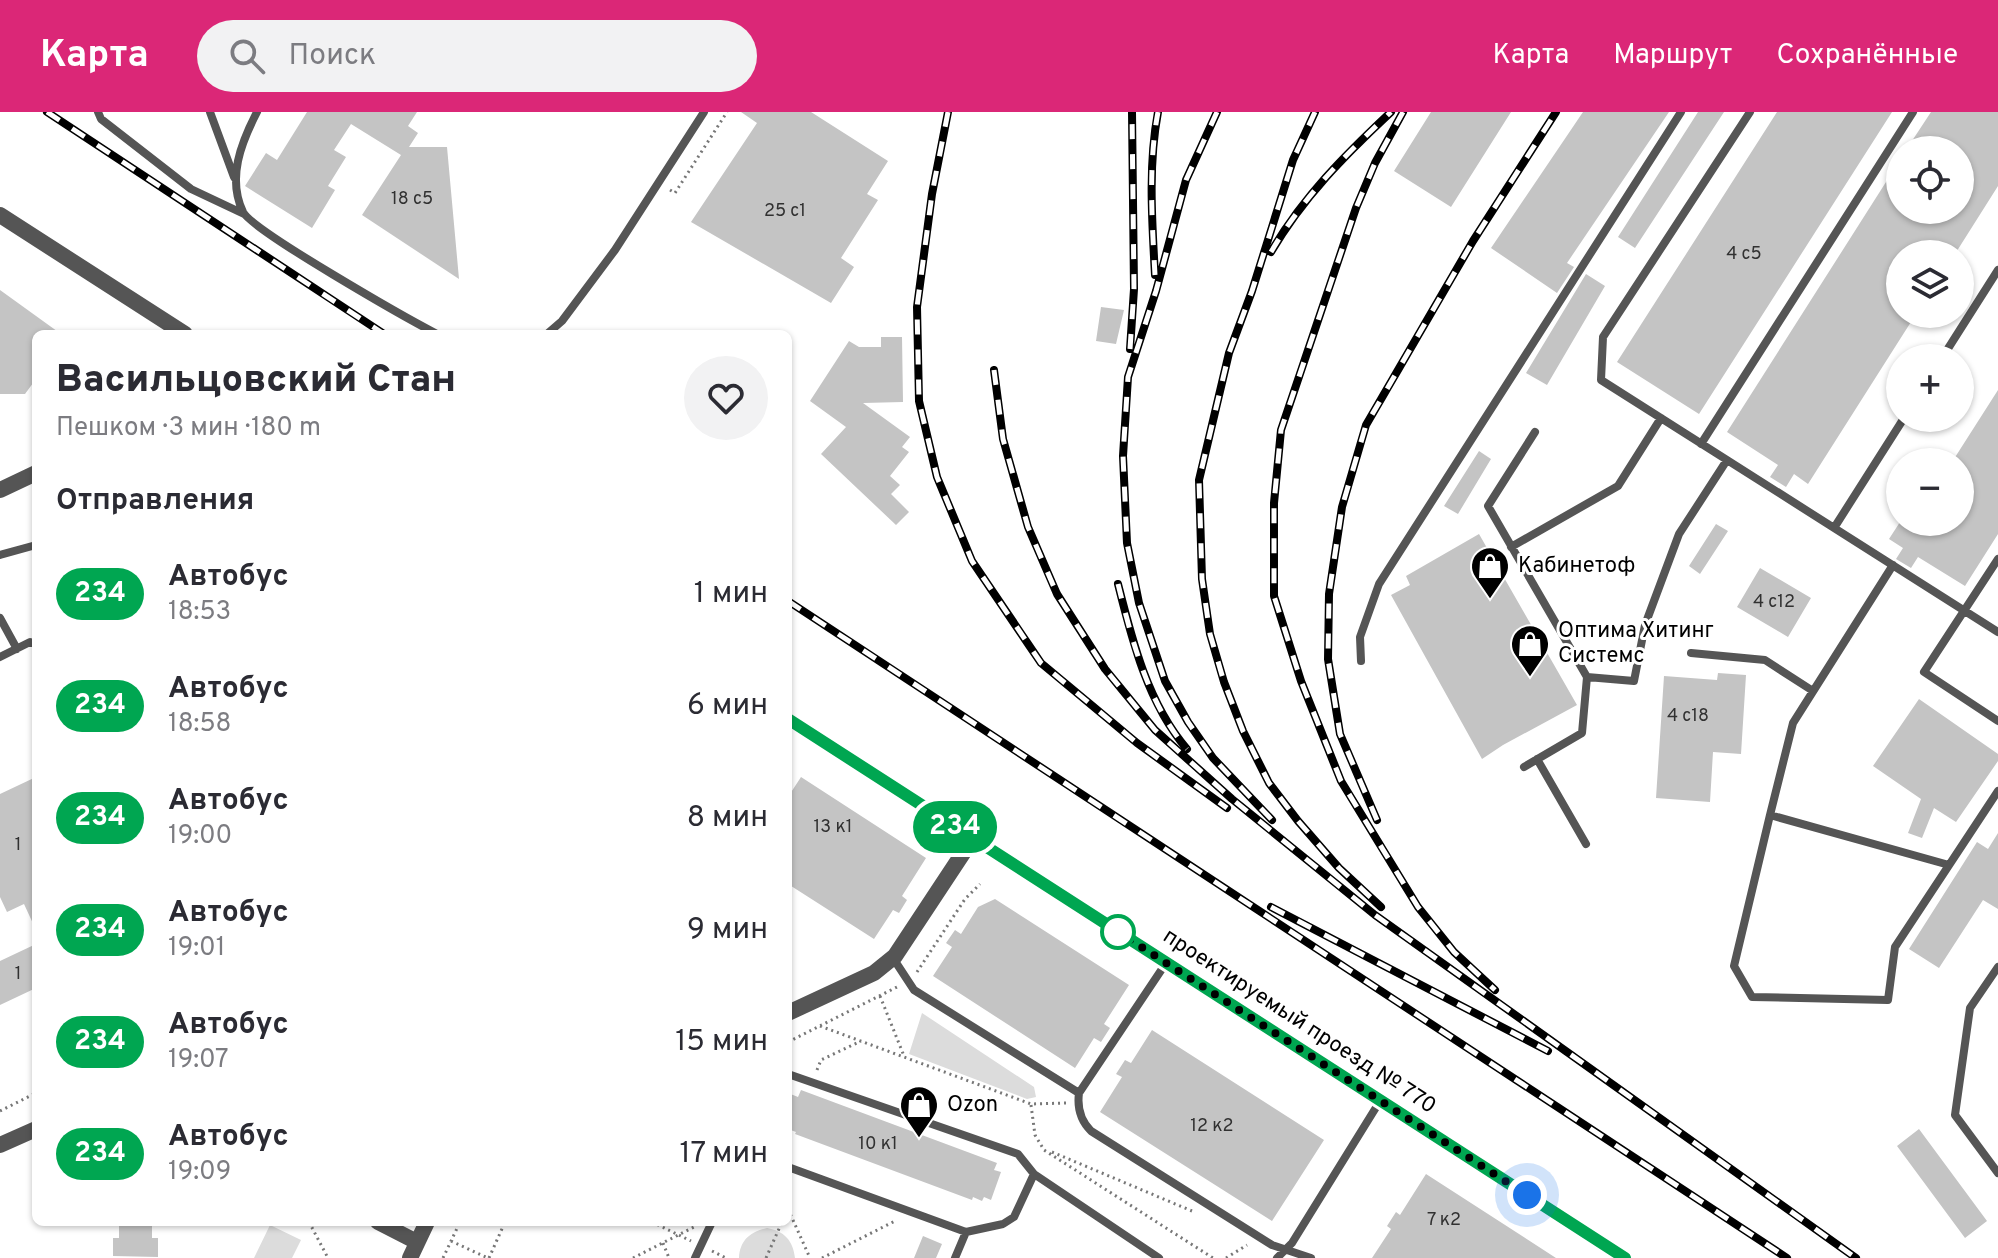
<!DOCTYPE html>
<html lang="ru">
<head>
<meta charset="utf-8">
<style>
  body { margin:0; font-family:Overpass,sans-serif; background:#f2f2f3; color:#2b2b33; height:100vh; display:flex; flex-direction:column; font-size:30px; white-space:nowrap }
  * { box-sizing:border-box; margin:0 }
  p { font-size:26px; color:#7c7c81 }
  .icon { flex:none; width:44px; height:44px; fill:none; stroke:currentColor; stroke-width:2; stroke-linecap:round; stroke-linejoin:round }
  .map { position:relative; flex:1; overflow:hidden }
  .panel { position:absolute; left:32px; top:218px; width:760px; height:896px; display:flex; flex-direction:column; background:#fff; border-radius:12px; box-shadow:0 2px 6px #0004 }
  .panel>* { flex:none }
  .badge { padding:0 16px; border-radius:26px; font-size:28px; line-height:52px }
  .tools { position:absolute; left:1886px; top:24px; display:grid; gap:16px }
  .tools a { display:grid; place-items:center; width:88px; height:88px; border-radius:50%; background:#fff; box-shadow:0 2px 6px #0004; font-size:40px }
  .you { position:absolute; width:40px; height:40px; margin:-20px; border:6px solid #fff; border-radius:50%; background:#1a73e8; box-shadow:0 0 0 12px #1a73e833 }
  .map>.badge { position:absolute; translate:-50% -50%; box-shadow:0 0 0 4px #fff }
  h2 { padding:0 24px; font-size:30px; line-height:72px }
  .round { display:grid; place-items:center; flex:none; width:84px; height:84px; border-radius:42px; background:#f2f2f3 }
  .summary { display:flex; align-items:center; justify-content:space-between; height:136px; padding:0 24px }
  h1 { font-size:38px; font-weight:800; line-height:60px }
  ul { padding:0; list-style:none }
  li { display:flex; align-items:center; gap:24px; height:112px; padding:0 24px }
  li div { flex:1 }
  li b { display:block; font-size:30px }
  li em { font-style:normal }
  li .badge { min-width:88px; font-weight:700; text-align:center }
  header { display:flex; align-items:center; gap:48px; box-sizing:border-box; height:112px; padding:0 40px; background:#db2777; color:#fff }
  header strong { font-size:38px }
  nav { display:flex; gap:44px; margin-inline-start:auto; font-size:28px }
  .search { width:560px; height:72px; background:#f2f2f3; display:flex; align-items:center; gap:20px; box-sizing:border-box; padding:0 28px; border-radius:44px; color:#7c7c81; font-size:30px }
  .map>svg:first-child { display:block }
  .green { fill:#dcdcdc }
  .building { fill:#c4c4c4 }
  .lines { fill:none; stroke-linecap:round; stroke-linejoin:round }
  .path { stroke:#777; stroke-width:3; stroke-dasharray:2 4; stroke-linecap:butt }
  .service { stroke:#555; stroke-width:8 }
  .minor { stroke:#555; stroke-width:16 }
  .tertiary { stroke:#555; stroke-width:16 }
  .rail-casing { stroke:#000; stroke-width:8 }
  .rail { stroke:#fff; stroke-width:5; stroke-dasharray:15; stroke-linecap:butt }
  .line-casing { stroke:#fff; stroke-width:18 }
  .line { stroke:#00a651; stroke-width:12 }
  .walk { stroke:#000; stroke-width:8; stroke-dasharray:0 14.4 }
  .stop-dot { fill:#fff; stroke:#00a651; stroke-width:4 }
  .labels { text-anchor:middle; dominant-baseline:central; stroke-width:6; stroke-linejoin:round; paint-order:stroke }
  .number-label { font-size:18px; fill:#313131 }
  .poi-label { font-size:22px; fill:#000; stroke:#fff; text-anchor:start }
  .street-label { font-size:22px; fill:#000; stroke:#fff }
</style>
</head>
<body>
<header>
<strong>Карта</strong>
<div class="search"><svg class="icon" aria-label="search" viewBox="0 0 24 24"><circle cx="10" cy="10" r="6"/><path d="M15 15l6 6"/></svg>Поиск</div>
<nav><a>Карта</a><a>Маршрут</a><a>Сохранённые</a></nav>
</header>
<div class="map">
<svg width="1998" height="1146" viewBox="0 0 1998 1146">
  <rect width="100%" height="100%" fill="#fff"/>
  <path class="green" d="M922,901L1034,975L1036,985L1027,987L909,942Z
    M270,1113L301,1128L292,1146H254Z
    M767,1116C784,1119 793,1128 795,1146H739C740,1128 750,1120 767,1116Z"/>
  <path class="building" d="M307,0H417L408,14L418,21L409,35H447L459,167L362,103L401,43L351,12L334,38L346,45L328,74L335,78L312,116L245,74L266,41L277,48Z
    M741,0H811L888,49L867,82L878,88L841,146L854,155L831,191L691,110L757,11Z
    M1431,0H1511L1451,95L1394,59Z
    M1583,0H1669L1567,151L1574,155L1557,181L1491,136Z
    M1698,0H1724L1635,136L1618,125Z
    M1777,0H1892L1699,302L1617,250Z
    M1931,0H1998V74L1955,142H1900V202H1916L1808,372L1794,362L1786,375L1770,365L1778,353L1727,320L1900,48V98H1960V38H1906Z
    M1586,162L1605,174L1547,273L1526,261Z
    M0,178L61,222H36V267L25,282H0Z
    M1101,195L1124,198L1116,232L1096,229Z
    M881,225H902L903,290L863,291L910,325L902,335L909,340L890,364L900,373L891,382L909,400L896,413L821,342L846,315L810,289L849,229L859,235H881Z
    M1998,278V422L1965,474L1918,445L1911,456L1896,447L1903,436L1889,427L1900,410H1960V350H1952Z
    M1479,339L1491,347L1458,402L1444,394Z
    M1716,412L1728,419L1700,462L1689,454Z
    M1479,422L1577,593L1503,633L1482,647L1391,483L1410,473L1406,464Z
    M1760,456L1811,486L1788,525L1737,495Z
    M1718,561L1746,563L1741,642L1713,640L1710,690L1656,686L1664,564L1717,568Z
    M1919,587L1998,642V649L1956,710L1934,696L1922,726L1908,721L1921,687L1873,654Z
    M36,665V818L24,792L7,800L0,785V682Z
    M801,665L926,746L902,784L907,788L899,801L893,798L874,827L788,772V685Z
    M1998,721V797L1983,788L1939,856L1909,837L1977,730L1988,737Z
    M995,787L1129,873L1104,912L1110,916L1101,930L1094,926L1075,956L933,864L952,835L946,831L955,818L961,822L978,795Z
    M36,832V876L0,893V849Z
    M1152,918L1324,1028L1272,1109L1100,1000L1122,965L1116,962L1125,948L1131,951Z
    M801,978L997,1051L994,1058L1001,1060L991,1088L984,1085L982,1089L973,1085L972,1088L795,1022L796,1020L788,1017V981L798,985Z
    M1919,1017L1987,1109L1965,1126L1897,1034Z
    M1426,1062L1556,1146H1372L1391,1117L1387,1114L1396,1100L1400,1103Z
    M119,1110H152V1126H158V1145L113,1144V1126H119Z
    M923,1124L942,1132L936,1146H914Z"/>
  <g class="lines">
    <path class="path" d="M670,78L675,81L727,0
      M917,860L965,787L980,772
      M880,884L904,944
      M820,914L1031,992L1066,991
      M788,930L899,874
      M817,958L821,948L861,929
      M1031,993L1035,1023L1044,1038L1213,1146
      M0,999L36,981
      M1052,1040L1192,1099
      M788,1097L810,1146
      M309,1110L328,1146
      M652,1110L691,1129
      M451,1129L488,1146
      M663,1131L669,1146
      M712,1139L726,1146
      M443,1146L460,1110
      M489,1146L505,1110
      M633,1146L694,1115
      M766,1146L782,1110
      M822,1146L895,1109
      M1226,1146L1247,1133"/>
    <path class="service" d="M98,0L101,7L191,77L244,102
      M210,0L234,65
      M257,0C241,31 227,66 243,100C253,119 408,207 437,222
      M1750,0L1603,225L1601,268L1998,520
      M547,222L562,209L615,138L704,0
      M1942,246L1998,158
      M1701,332L1913,0
      M1834,416L1904,306
      M1511,435L1618,374L1661,306
      M0,443L36,433
      M1998,447L1924,560L1998,609
      M0,506L17,537
      M1691,541L1765,548L1813,579
      M0,545L30,530L36,532
      M1361,549L1360,525L1379,472L1681,0
      M1587,565L1634,569L1645,513L1679,422L1727,348
      M1537,647L1586,732
      M1524,655L1582,621L1587,565L1488,394L1535,320
      M1770,703L1793,611L1893,453
      M1949,753L1770,703L1734,854L1752,885L1888,888L1895,835L1998,679
      M893,846L914,878L1079,981C1077,996 1081,1009 1091,1019L1272,1133L1311,1146
      M1998,855L1970,896L1955,1003L1998,1061
      M788,962L1018,1042L1034,1062L1159,1146
      M1079,981L1166,851
      M788,1055L966,1120L1003,1112L1014,1105L1034,1062
      M695,1146L712,1110
      M955,1146L966,1120
      M1277,1146L1292,1131L1380,989"/>
    <path class="minor" d="M788,901L874,861L895,844L973,726
      M0,1033L36,1017
      M378,1110L417,1130
      M410,1146L427,1110"/>
    <path class="tertiary" d="M0,103L185,222
      M0,378L36,361
      M788,607L1625,1146"/>
    <g class="rail-casing">
      <path id="rail" d="M47,0L384,222
        M948,0L932,82L917,195L919,289L937,365L972,449L1041,551L1137,631L1227,696
        M1217,0L1186,68L1156,179L1128,265L1123,344L1127,431L1139,491L1165,569L1188,610L1213,646L1272,708
        M1315,0L1293,48L1252,179L1229,241L1199,368L1202,467L1210,522L1224,570L1243,619L1269,671L1298,709L1339,756L1381,795
        M1403,0L1375,51L1356,96L1281,318L1274,391V484L1301,569L1341,669L1418,795L1454,840L1495,878
        M1271,140C1303,85 1345,43 1391,0
        M1155,163C1152,109 1148,53 1158,0
        M1130,237L1134,177L1132,0
        M994,258L1003,327L1028,415L1057,482L1105,557L1155,618L1232,687L1375,803L1856,1146
        M1118,472C1132,528 1148,592 1187,637
        M788,489L1787,1146
        M1377,708L1340,622L1328,547L1329,482L1342,395L1366,313L1473,129L1556,0
        M1271,795L1548,939"/>
    </g>
    <use href="#rail" class="rail"/>
  </g>
  <g class="lines">
    <g class="line-casing">
      <path id="line" d="M788,607L1625,1146"/>
    </g>
    <use href="#line" class="line"/>
    <path class="walk" d="M1118,820L1527,1083"/>
  </g>
  <defs>
    <g id="shop-pin" transform="scale(2)"><path d="M0 17L-7.5 6A9.5 9.5 0 1 1 7.5 6Z" fill="#000" stroke="#fff"/><path d="M-5-2.5h2.3a2.7 3.5 0 0 1 5.4 0H5L5.5 6h-11ZM-1.5-2.5h3a1.5 2.3 0 0 0-3 0Z" fill="#fff"/></g>
  </defs>
  <g fill-rule="evenodd">
    <use href="#shop-pin" x="1490" y="454"/>
    <use href="#shop-pin" x="1530" y="532"/>
    <use href="#shop-pin" x="919" y="993"/>
  </g>
  <circle class="stop-dot" cx="1118" cy="820" r="16"/>
  <g class="labels">
    <g class="number-label">
      <text x="412" y="87">18 с5</text>
      <text x="785" y="99">25 с1</text>
      <text x="1744" y="142">4 с5</text>
      <text x="1774" y="490">4 с12</text>
      <text x="1688" y="604">4 с18</text>
      <text x="833" y="715">13 к1</text>
      <text x="18" y="733">1</text>
      <text x="18" y="862">1</text>
      <text x="1212" y="1014">12 к2</text>
      <text x="878" y="1032">10 к1</text>
      <text x="1444" y="1108">7 к2</text>
    </g>
    <g class="poi-label">
      <text x="1518" y="454">Кабинетоф</text>
      <text x="1558" y="519">Оптима Хитинг<tspan x="1558" dy="25">Системс</tspan></text>
      <text x="947" y="993">Ozon</text>
    </g>
    <g class="street-label">
      <text transform="translate(1299 910) rotate(33)">проектируемый проезд № 770</text>
    </g>
  </g>
</svg>
<div class="tools">
<a><svg class="icon" aria-label="locate" viewBox="0 0 24 24"><circle cx="12" cy="12" r="6"/><path d="M12 2v4M12 18v4M2 12h4M18 12h4"/></svg></a>
<a><svg class="icon" aria-label="layers" viewBox="0 0 24 24"><path d="M12 4l9 5-9 5-9-5zM3 14l9 5 9-5"/></svg></a>
<a>+</a>
<a>−</a>
</div>
<div class="you" style="left:1527px;top:1083px"></div>
<b class="badge" style="left:955px;top:715px;background:#00a651;color:#fff">234</b>
<section class="panel">
<div class="summary"><div><h1>Васильцовский Стан</h1><p>Пешком · 3 мин · 180 m</p></div><a class="round"><svg class="icon" aria-label="heart" viewBox="0 0 24 24"><path d="M12 20l-8-8c-3-5 5-10 8-4 3-6 11-1 8 4z"/></svg></a></div>
<h2>Отправления</h2>
<ul>
<li><span class="badge" style="background:#00a651;color:#fff">234</span><div><b>Автобус</b><p>18:53</p></div><em>1 мин</em></li>
<li><span class="badge" style="background:#00a651;color:#fff">234</span><div><b>Автобус</b><p>18:58</p></div><em>6 мин</em></li>
<li><span class="badge" style="background:#00a651;color:#fff">234</span><div><b>Автобус</b><p>19:00</p></div><em>8 мин</em></li>
<li><span class="badge" style="background:#00a651;color:#fff">234</span><div><b>Автобус</b><p>19:01</p></div><em>9 мин</em></li>
<li><span class="badge" style="background:#00a651;color:#fff">234</span><div><b>Автобус</b><p>19:07</p></div><em>15 мин</em></li>
<li><span class="badge" style="background:#00a651;color:#fff">234</span><div><b>Автобус</b><p>19:09</p></div><em>17 мин</em></li>
</ul>
</section>
</div>
</body>
</html>
